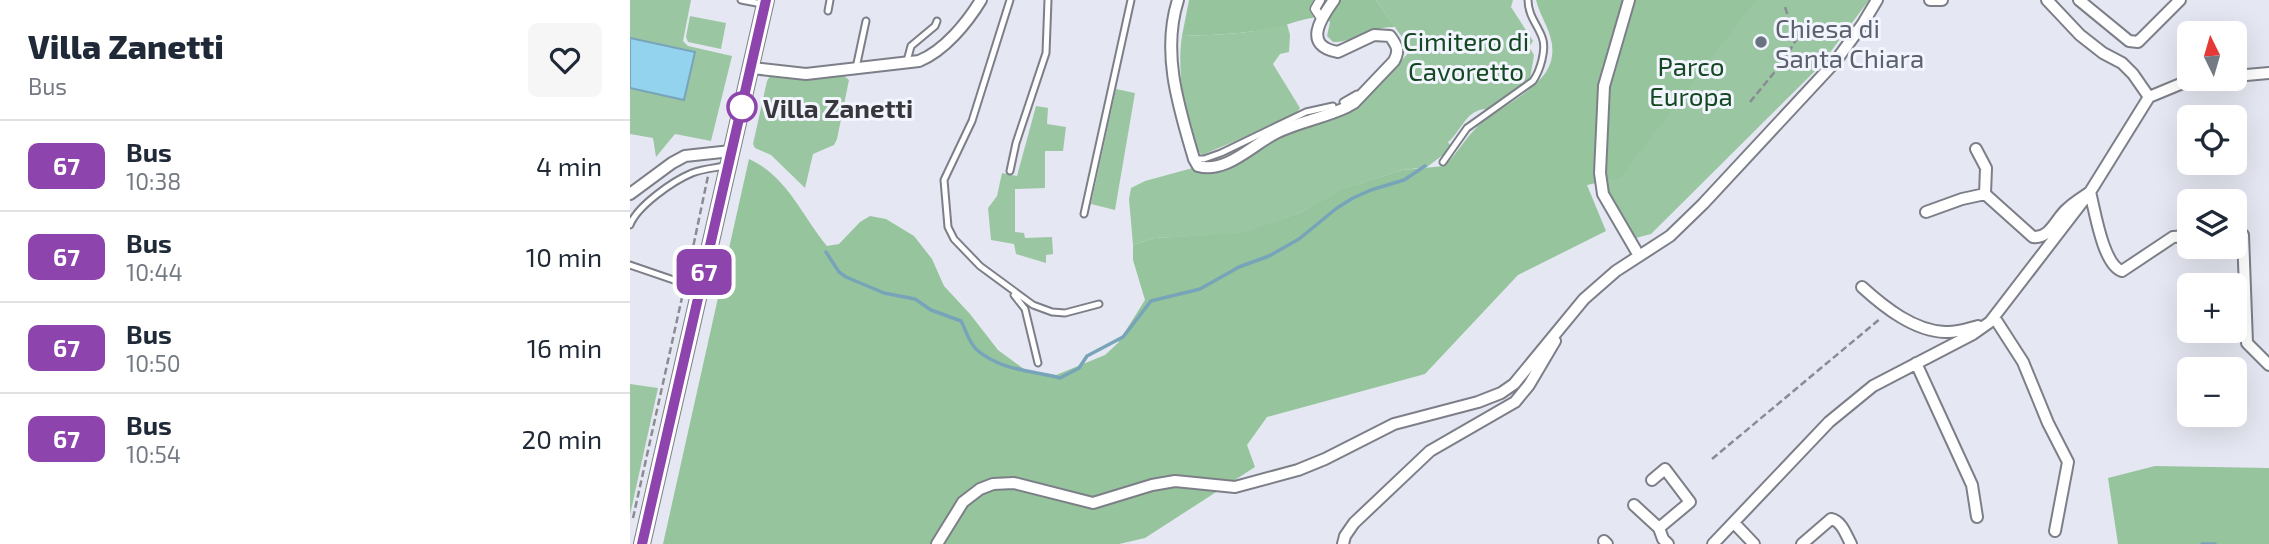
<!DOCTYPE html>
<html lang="en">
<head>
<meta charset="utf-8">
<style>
  body { margin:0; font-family:"Exo 2",sans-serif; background:#f6f6f7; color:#1f2937; height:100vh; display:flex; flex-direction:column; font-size:26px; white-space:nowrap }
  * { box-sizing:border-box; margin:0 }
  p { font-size:23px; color:#747a83 }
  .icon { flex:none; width:38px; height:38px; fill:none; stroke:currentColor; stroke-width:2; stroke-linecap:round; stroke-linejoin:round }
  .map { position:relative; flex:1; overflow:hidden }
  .side { display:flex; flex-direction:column; background:#fff; width:630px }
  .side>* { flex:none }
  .badge { padding:0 14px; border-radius:10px; font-size:24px; line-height:46px }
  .needle { width:46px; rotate:355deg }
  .buttons { position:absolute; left:1547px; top:21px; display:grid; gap:14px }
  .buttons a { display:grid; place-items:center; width:70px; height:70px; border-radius:10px; background:#fff; box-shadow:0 7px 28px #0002; font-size:35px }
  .map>.badge { position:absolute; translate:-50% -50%; box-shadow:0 0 0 4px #fff }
  .round { display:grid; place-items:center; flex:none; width:74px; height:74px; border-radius:10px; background:#f6f6f7 }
  .headline { display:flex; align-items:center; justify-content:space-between; height:119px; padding:0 28px }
  h1 { font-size:33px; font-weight:800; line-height:52px }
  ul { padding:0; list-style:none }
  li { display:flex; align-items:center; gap:21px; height:91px; padding:0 28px; border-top:2px solid #e0e1e3 }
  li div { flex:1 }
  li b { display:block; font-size:26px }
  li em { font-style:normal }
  li .badge { min-width:77px; font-weight:700; text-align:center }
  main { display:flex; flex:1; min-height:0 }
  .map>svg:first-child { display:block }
  .green { fill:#9bc6a2 }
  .forest { fill:#96c59d }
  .water { fill:#94d3ee; stroke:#78a4b9; stroke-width:2 }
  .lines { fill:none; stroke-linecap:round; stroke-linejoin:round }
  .stream { stroke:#78a4b9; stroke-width:3.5 }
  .service-casing { stroke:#7d7f88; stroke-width:9 }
  .pedestrian-casing { stroke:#7d7f88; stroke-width:11 }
  .minor-casing { stroke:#7d7f88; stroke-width:14 }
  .secondary-casing { stroke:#7d7f88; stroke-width:18 }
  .path { stroke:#8a8b93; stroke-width:2.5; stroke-dasharray:7 3.5; stroke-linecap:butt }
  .service { stroke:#fff; stroke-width:5 }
  .pedestrian { stroke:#fff; stroke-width:8 }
  .minor { stroke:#fff; stroke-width:10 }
  .secondary { stroke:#fce8e4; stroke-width:14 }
  .line-casing { stroke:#fff; stroke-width:16 }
  .line { stroke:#8e44ad; stroke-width:10 }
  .worship-dot { fill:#6b7280; stroke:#f3f5fe; stroke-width:2.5 }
  .stop-dot { fill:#fff; stroke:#8e44ad; stroke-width:3.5 }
  .labels { text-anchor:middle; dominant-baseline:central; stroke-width:6; stroke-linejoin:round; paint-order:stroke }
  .worship-label { font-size:26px; fill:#5b616d; stroke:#f3f5fe; text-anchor:start }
  .park-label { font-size:26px; fill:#144822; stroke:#f3f5fe }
  .stop-label { font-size:26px; font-weight:bold; fill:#37373c; stroke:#f3f5fe; text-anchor:start }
</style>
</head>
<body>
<main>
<section class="side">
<div class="headline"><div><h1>Villa Zanetti</h1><p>Bus</p></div><a class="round"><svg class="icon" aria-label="heart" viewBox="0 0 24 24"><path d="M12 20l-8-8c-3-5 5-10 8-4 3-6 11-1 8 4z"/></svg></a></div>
<ul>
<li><span class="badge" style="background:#8e44ad;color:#fff">67</span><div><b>Bus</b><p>10:38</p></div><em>4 min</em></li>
<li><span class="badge" style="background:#8e44ad;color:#fff">67</span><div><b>Bus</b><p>10:44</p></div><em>10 min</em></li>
<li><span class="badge" style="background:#8e44ad;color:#fff">67</span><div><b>Bus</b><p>10:50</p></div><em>16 min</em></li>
<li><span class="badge" style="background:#8e44ad;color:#fff">67</span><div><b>Bus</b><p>10:54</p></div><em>20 min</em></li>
</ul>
</section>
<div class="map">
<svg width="1639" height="544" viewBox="0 0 1639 544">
  <rect width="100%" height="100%" fill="#e5e7f2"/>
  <path class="green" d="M0,0H61L53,41L58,46L102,56L81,141L45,134L26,157L23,138L0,134Z
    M746,0H883L881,7L903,41L899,47L904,55L900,79L858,109C836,108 832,131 818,142L822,148L797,167L772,170L711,190L671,212L613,234L524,238L503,245L499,199L501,188L515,181L581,163L606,154L743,92L781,50Z
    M1004,0H1239L1190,66L1021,234L998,240L971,184Z
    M60,16L96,23L91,49L58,42L56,37Z
    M657,24L660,35L659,52L650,54L643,64L670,108L667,112L634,129L572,155C553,138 547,61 552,36C587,35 623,34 657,24Z
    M213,75L219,80L207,139L204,145L183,154L175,188L141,155L125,148L123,144L137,81L140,76L186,79Z
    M486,89L505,93L485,210L461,204Z
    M406,106L418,108L417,124L436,127L433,151H415V188L385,189V232L394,233L395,238L422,237L423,254L416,255V263L386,254L384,244L361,240L358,208L367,196L372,173L387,176Z
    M0,384L28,388L0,515Z"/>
  <path class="forest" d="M559,0H746L765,27C740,26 726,42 703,42L697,36L700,22L697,17C676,16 659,25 639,29C610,34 581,35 552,36Z
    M906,0H1126L990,178L957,185L976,231L888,275L795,374L637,417L617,445L625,467L515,538L489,544H33L119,159C157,176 172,216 197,246L209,244L230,222L240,216L256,219L284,236L302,259L314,286L340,314L368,350L398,372L426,375L475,355L488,343L515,300L503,260V245L524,238L613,233L671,212L710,190L772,170L814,166C827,154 836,137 849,125C871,106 919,86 922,56C925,35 911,20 906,0Z
    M1525,466L1639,468V544H1488L1478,478Z"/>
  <path class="water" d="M0,38L65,52L54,100L0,88Z"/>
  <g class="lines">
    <path class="stream" d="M196,252L209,272L216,277L254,293L285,299L301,310L331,321C336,330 339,343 347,350C372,371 400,370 430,378L449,368L457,356L493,337L521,301L570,289L609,267L639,256L669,239L707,208L723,198L741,190L774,180L795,166
      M1572,544H1585"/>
    <g class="service-casing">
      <path id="service" d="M111,0L132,4
        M380,0L342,121L314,180L318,227L324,239L350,266L403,305L422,312L435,313L469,304
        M198,11L200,0
        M277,61L281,46L305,26L307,21
        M226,68L236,21
        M713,102L727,94
        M564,159H574L591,153L676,112L703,106
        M813,162L837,128L903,81C910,71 917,49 912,37C907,24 898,15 898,0
        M380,171L386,143L416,53L418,0
        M454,214L501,0
        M0,225C7,206 43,181 62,173C72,169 84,168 95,166
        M0,265L70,289
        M384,295L395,309L408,363"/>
    </g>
    <g class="pedestrian-casing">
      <path id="pedestrian" d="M690,0L685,9L691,18"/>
    </g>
    <g class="minor-casing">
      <path id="minor" d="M548,0C531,53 549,108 564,159L568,166C596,174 622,145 646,133C668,122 694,118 717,107L724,103L764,61C770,50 767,46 760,36L744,35L708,52C672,46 691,18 704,0
        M999,0L974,86L970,173L973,194L1008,254
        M1300,0H1312
        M1417,0L1450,35L1473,53L1492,63L1503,74L1519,97
        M1449,0L1499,41L1508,42L1550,0
        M122,68L176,74L289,61C314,51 337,23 351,0
        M1605,76L1639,73
        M1346,149L1356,168L1355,194L1403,237C1420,239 1426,218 1437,209C1444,202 1453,197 1460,192C1465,211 1473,265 1492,271L1543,237L1559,236
        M0,194L42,163L55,156L101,151
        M1296,212L1332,199L1355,194
        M1605,231L1613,235L1617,343L1639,365
        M1232,287C1254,307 1284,331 1315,332C1326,333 1337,329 1348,326
        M1364,317L1393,362L1418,423L1438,462L1425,531
        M1286,363L1342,485L1347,517
        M1022,480L1035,469L1060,502L1029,528
        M1004,505L1029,528L1033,539L1038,544
        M1105,524L1124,544
        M974,541L977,544
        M307,544L333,502L350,489L363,484L384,483L463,503L522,485L545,481L605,487L668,470L695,459L764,424L848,402L871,393L884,384L954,299L986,271L1040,236L1073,204L1205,62L1232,25L1247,0
        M713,544L715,536L724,523L800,451L885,402L899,385L925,341
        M1083,544L1199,422L1243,386L1343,334L1360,322L1460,192L1519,97L1560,80L1576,79
        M1172,544L1201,519C1212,521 1216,535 1221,544"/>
    </g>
    <g class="secondary-casing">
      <path id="secondary" d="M12,544L136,0"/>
    </g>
    <path class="path" d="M1120,102L1152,63L1166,40L1155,7
      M57,276L78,176
      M1082,459L1251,318
      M3,518L53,293"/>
    <use href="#service" class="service"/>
    <use href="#pedestrian" class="pedestrian"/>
    <use href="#minor" class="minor"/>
    <use href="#secondary" class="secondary"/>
  </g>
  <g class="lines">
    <g class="line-casing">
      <path id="line" d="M12,544L136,0"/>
    </g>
    <use href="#line" class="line"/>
  </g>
  <circle class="worship-dot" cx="1131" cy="42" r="7"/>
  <circle class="stop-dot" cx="112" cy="107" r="14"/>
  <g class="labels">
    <g class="worship-label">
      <text x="1145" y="27">Chiesa di<tspan x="1145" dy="30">Santa Chiara</tspan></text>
    </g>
    <g class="park-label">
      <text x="836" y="40">Cimitero di<tspan x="836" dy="30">Cavoretto</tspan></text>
      <text x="1061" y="65">Parco<tspan x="1061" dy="30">Europa</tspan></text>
    </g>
    <g class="stop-label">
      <text x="133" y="107">Villa Zanetti</text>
    </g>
  </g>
</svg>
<div class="buttons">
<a><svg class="needle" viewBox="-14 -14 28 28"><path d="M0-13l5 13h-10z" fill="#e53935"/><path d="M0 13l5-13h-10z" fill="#747a83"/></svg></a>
<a><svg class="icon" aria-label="locate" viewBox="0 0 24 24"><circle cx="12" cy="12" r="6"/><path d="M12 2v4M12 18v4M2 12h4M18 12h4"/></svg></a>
<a><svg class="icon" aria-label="layers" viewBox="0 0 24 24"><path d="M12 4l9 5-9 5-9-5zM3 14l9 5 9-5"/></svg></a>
<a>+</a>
<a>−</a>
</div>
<b class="badge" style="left:74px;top:272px;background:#8e44ad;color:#fff">67</b>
</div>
</main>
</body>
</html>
